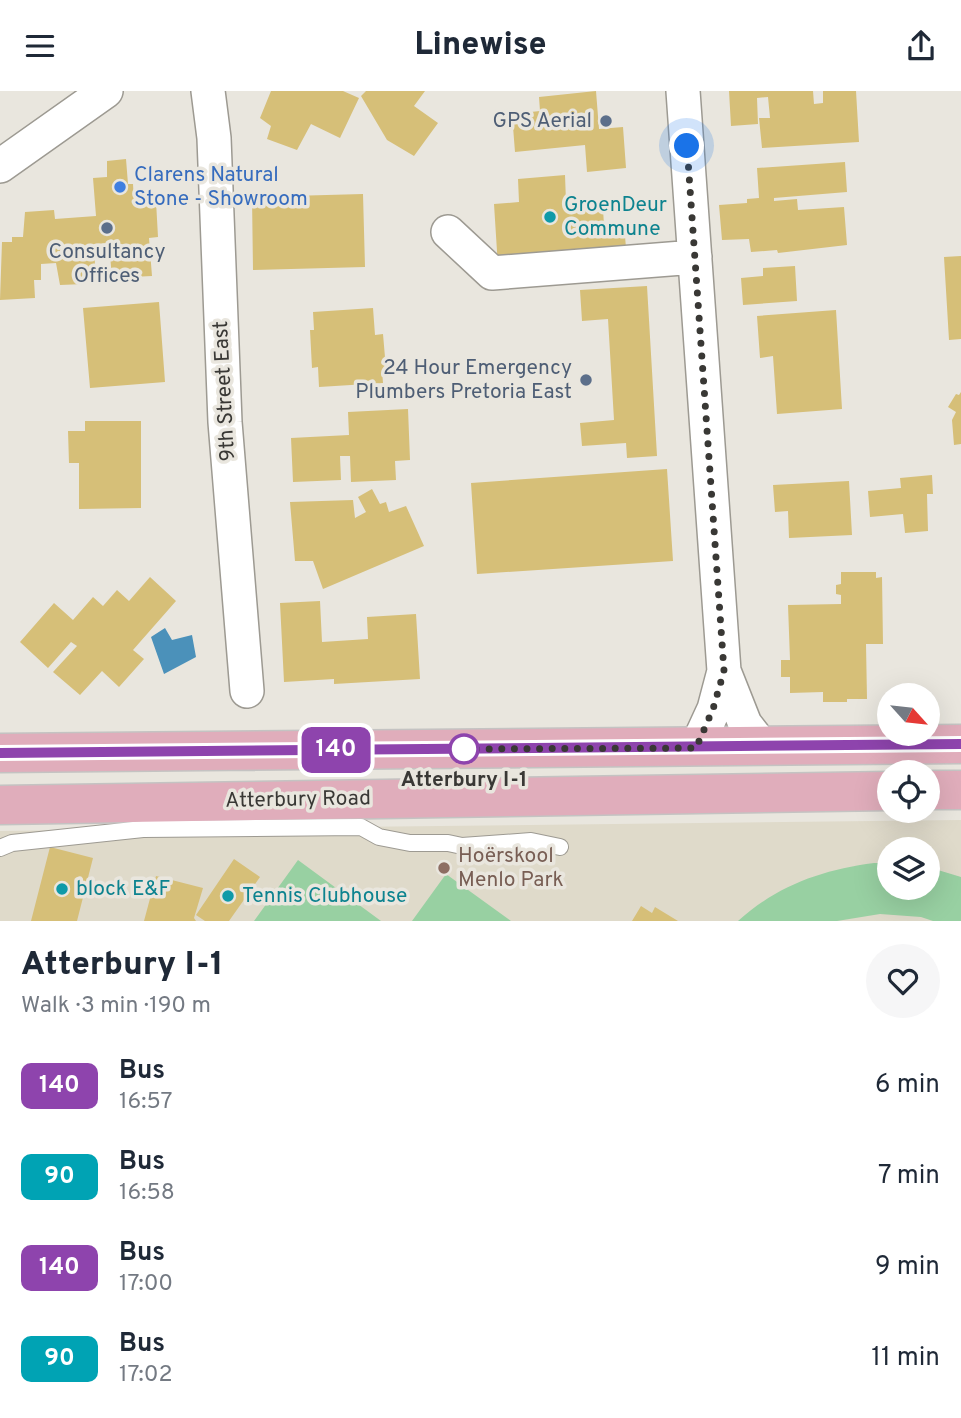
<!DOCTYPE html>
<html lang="en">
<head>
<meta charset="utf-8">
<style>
  body { margin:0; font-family:Overpass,sans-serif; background:#f6f6f7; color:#1f2937; height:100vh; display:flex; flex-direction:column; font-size:26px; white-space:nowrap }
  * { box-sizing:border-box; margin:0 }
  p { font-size:23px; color:#747a83 }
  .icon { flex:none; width:38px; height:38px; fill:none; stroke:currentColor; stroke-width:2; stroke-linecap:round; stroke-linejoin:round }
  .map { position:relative; height:830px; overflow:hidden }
  .sheet { display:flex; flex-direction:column; background:#fff; flex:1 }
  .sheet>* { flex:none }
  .badge { padding:0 14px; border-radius:10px; font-size:24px; line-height:46px }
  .needle { width:46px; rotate:117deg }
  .fabs { position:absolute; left:877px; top:592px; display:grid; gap:14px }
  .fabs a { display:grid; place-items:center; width:63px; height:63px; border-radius:50%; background:#fff; box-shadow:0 7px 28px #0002; font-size:35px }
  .you { position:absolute; width:35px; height:35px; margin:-18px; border:5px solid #fff; border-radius:50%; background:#1a73e8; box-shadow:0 0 0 10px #1a73e833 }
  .map>.badge { position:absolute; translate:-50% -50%; box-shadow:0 0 0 4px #fff }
  .round { display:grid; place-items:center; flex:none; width:74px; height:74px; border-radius:37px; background:#f6f6f7 }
  .headline { display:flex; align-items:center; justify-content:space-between; height:119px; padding:0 21px }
  h1 { font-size:33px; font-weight:800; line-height:52px }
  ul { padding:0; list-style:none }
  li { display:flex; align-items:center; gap:21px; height:91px; padding:0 21px }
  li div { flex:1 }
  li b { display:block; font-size:26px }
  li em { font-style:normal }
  li .badge { min-width:77px; font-weight:700; text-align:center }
  header { display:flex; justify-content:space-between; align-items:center; height:91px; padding:0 21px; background:#fff; font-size:32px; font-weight:800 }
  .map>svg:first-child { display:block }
  .built { fill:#dfdaca; fill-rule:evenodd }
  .park { fill:#98d0a2 }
  .water { fill:#4b91ba }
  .building { fill:#d6bf78 }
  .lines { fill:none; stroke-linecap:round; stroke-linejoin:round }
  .service-casing { stroke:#9d9a92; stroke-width:18 }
  .minor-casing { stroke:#9d9a92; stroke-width:36 }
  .primary-casing { stroke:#c4c3c2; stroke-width:41 }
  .service { stroke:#fff; stroke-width:16 }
  .minor { stroke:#fff; stroke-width:33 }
  .primary { stroke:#e0adbb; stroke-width:38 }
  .line-casing { stroke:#fff; stroke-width:16 }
  .line { stroke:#8e44ad; stroke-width:10 }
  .walk { stroke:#393835; stroke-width:7; stroke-dasharray:0 12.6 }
  .service-dot { fill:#5c6f8a; stroke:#e9e6de; stroke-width:2.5 }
  .shop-dot { fill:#3f7fe0; stroke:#e9e6de; stroke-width:2.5 }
  .culture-dot { fill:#0f9aa8; stroke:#e9e6de; stroke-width:2.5 }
  .stop-dot { fill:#fff; stroke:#8e44ad; stroke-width:3.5 }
  .education-dot { fill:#8d6e63; stroke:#e9e6de; stroke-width:2.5 }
  .labels { text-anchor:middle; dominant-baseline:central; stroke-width:7; stroke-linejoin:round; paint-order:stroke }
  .service-label { font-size:21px; fill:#4e5e75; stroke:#e9e6de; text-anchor:end }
  .shop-label { font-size:21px; fill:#366cbe; stroke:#e9e6de; text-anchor:start }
  .culture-label { font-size:21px; fill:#0d838f; stroke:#e9e6de; text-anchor:start }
  .street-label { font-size:21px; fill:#393835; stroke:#e9e6de }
  .stop-label { font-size:21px; font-weight:bold; fill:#393835; stroke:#e9e6de }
  .education-label { font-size:21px; fill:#785e54; stroke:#e9e6de; text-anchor:start }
</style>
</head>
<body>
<header><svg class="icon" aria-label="menu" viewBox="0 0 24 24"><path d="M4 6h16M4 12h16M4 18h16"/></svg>Linewise<svg class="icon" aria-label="share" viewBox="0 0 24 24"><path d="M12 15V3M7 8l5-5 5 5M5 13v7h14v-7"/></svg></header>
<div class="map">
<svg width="961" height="830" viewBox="0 0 961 830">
  <rect width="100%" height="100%" fill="#e9e6de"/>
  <path class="built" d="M961,729V830H0V740ZM889,758H928V796H889Z"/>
  <path class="park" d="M298,769L381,830H254Z
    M874,772H889V796H928V776L961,786V830H933L921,826L880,823L837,830H738C778,794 822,779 874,772Z
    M446,783L511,830H412Z"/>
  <path class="water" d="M165,537L172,549L192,544L196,566L164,583L151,546Z"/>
  <path class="building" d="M271,0H343L359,7L340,47L311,33L297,59L267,48L271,35L260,27Z
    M366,0H425L414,15L438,32L414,65L387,49L361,5Z
    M596,0L599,38L623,36L626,77L587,81L585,54L515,61L512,23L540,20L539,6Z
    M729,0H813L814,13L823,12V0H856L859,51L762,57L759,27H770L768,6L757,7L758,33L731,35Z
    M126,68L128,93H133L134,111L156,110L158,146L149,147L152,185L112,187L109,152L94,153L95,174L89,175V180L83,181L84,193L60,194L56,172L41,173V189H34L35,207L0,209L2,151H12V146H23L25,121L54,119L55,128L96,125L93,87L107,86V70Z
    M845,71L847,101L774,107V110L797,108L798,119L844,116L847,154L778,162L777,159L751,161L749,148L722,149L719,114L747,112V108L759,107L757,77Z
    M565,84L566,111L596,109L597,118L603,117L604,135L624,134L627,168L498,176L494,113L519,111L518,88Z
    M363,103L365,176L253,179L252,106Z
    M961,165V248L949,249L944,166Z
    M795,175L797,210L743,214L741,187L763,185V177Z
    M647,195L657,365L627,367L626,352L582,355L580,332L614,329L608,228L582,230L580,199Z
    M159,211L165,291L90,297L83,217Z
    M373,217L375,244L383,243L386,278L382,279L383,292L319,296L318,276L312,277L310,239H314L313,221Z
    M836,219L842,318L777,323L773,265L760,267L757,225Z
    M961,301V353L954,354L952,329L956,321L948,316L956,303L959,304Z
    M408,318L410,369L395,370L396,389L351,391L350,365H340L341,389L293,391L291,347L349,344L348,321Z
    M85,330H141V417L79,418V372H69L68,340H85Z
    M667,378L673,470L477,483L471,392Z
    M932,384L933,403H927L928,440L905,442L903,423L870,426L868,400L901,397L900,387Z
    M849,390L852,444L789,447L788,420L775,421L773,394Z
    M372,398L380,413L386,411L389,421L406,415L424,455L323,498L313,470H295L290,411L353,409L355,427L366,421L358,406Z
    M841,481H876V487L882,486L883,553H866L867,608H847V611H823V601L790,602V586H781V569H790L788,514L841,513V504L836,503V494L841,493Z
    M150,486L176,510L133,559L144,568L119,596L102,580L80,604L53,581L77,555L71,551L48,577L20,551L54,512L73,529L93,506L103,515L117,499L129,510Z
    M320,510L322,551L368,548L367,526L416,523L420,588L334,593V588L284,591L280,512Z
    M50,756L93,767L77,830H31Z
    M234,768L260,786L229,830H205L196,824Z
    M156,785L203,797L194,827L196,830H144Z
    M641,815L652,822L655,816L678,830H632Z"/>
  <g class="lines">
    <g class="service-casing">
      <path id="service" d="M0,757L12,752L143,738L361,736L379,746L410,752H448L462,755L531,750L560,756"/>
    </g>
    <g class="minor-casing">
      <path id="minor" d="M208,0L214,47L225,331L247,600
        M683,0L724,580L745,633L763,656
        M0,75L106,0
        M448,141L492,182L695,166
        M696,657L714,618L724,580"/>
    </g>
    <g class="primary-casing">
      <path id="primary" d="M0,662L961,653
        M928,699H961
        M0,714L889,700"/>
    </g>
    <use href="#service" class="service"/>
    <use href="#minor" class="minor"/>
    <use href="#primary" class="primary"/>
  </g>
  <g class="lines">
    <g class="line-casing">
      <path id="line" d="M0,662L961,653"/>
    </g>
    <use href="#line" class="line"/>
    <path class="walk" d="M464,658L696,657L713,618L724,580L687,55"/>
  </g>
  <g class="service-dot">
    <circle cx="606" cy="30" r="7"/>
    <circle cx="107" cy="137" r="7"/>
    <circle cx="586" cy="289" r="7"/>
  </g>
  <circle class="shop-dot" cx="120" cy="96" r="7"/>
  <g class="culture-dot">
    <circle cx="550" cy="126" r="7"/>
    <circle cx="62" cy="798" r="7"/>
    <circle cx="228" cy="805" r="7"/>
  </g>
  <circle class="stop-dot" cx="464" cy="658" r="14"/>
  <circle class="education-dot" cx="444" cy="777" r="7"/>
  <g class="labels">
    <g class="service-label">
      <text x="592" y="30">GPS Aerial</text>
      <text x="107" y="161" text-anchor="middle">Consultancy<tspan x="107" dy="24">Offices</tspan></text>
      <text x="572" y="277">24 Hour Emergency<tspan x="572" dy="24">Plumbers Pretoria East</tspan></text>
    </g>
    <g class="shop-label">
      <text x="134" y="84">Clarens Natural<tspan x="134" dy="24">Stone - Showroom</tspan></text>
    </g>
    <g class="culture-label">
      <text x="564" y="114">GroenDeur<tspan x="564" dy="24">Commune</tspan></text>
      <text x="76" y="798">block E&amp;F</text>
      <text x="242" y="805">Tennis Clubhouse</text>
    </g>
    <g class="street-label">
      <text transform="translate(225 300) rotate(-93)">9th Street East</text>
      <text transform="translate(298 709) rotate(-1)">Atterbury Road</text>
    </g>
    <g class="stop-label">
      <text x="464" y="689">Atterbury I-1</text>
    </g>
    <g class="education-label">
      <text x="458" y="765">Hoërskool<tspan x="458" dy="24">Menlo Park</tspan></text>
    </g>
  </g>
</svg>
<div class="fabs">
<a><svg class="needle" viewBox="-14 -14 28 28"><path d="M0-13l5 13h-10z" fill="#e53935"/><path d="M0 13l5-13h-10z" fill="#747a83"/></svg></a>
<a><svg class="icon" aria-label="locate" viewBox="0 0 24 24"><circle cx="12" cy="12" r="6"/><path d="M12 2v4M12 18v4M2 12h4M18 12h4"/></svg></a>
<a><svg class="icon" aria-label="layers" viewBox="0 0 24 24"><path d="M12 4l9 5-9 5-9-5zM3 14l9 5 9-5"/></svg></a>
</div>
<div class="you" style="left:687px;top:55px"></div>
<b class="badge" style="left:336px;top:659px;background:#8e44ad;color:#fff">140</b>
</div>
<section class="sheet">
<div class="headline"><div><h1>Atterbury I-1</h1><p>Walk · 3 min · 190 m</p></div><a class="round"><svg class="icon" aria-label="heart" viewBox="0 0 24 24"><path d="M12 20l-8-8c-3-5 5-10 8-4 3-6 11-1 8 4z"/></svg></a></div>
<ul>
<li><span class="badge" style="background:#8e44ad;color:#fff">140</span><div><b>Bus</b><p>16:57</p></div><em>6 min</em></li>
<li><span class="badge" style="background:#00a3b4;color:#fff">90</span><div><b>Bus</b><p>16:58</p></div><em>7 min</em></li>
<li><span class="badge" style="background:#8e44ad;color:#fff">140</span><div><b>Bus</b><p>17:00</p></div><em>9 min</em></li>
<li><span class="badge" style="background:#00a3b4;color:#fff">90</span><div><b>Bus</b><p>17:02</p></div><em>11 min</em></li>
</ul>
</section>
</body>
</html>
